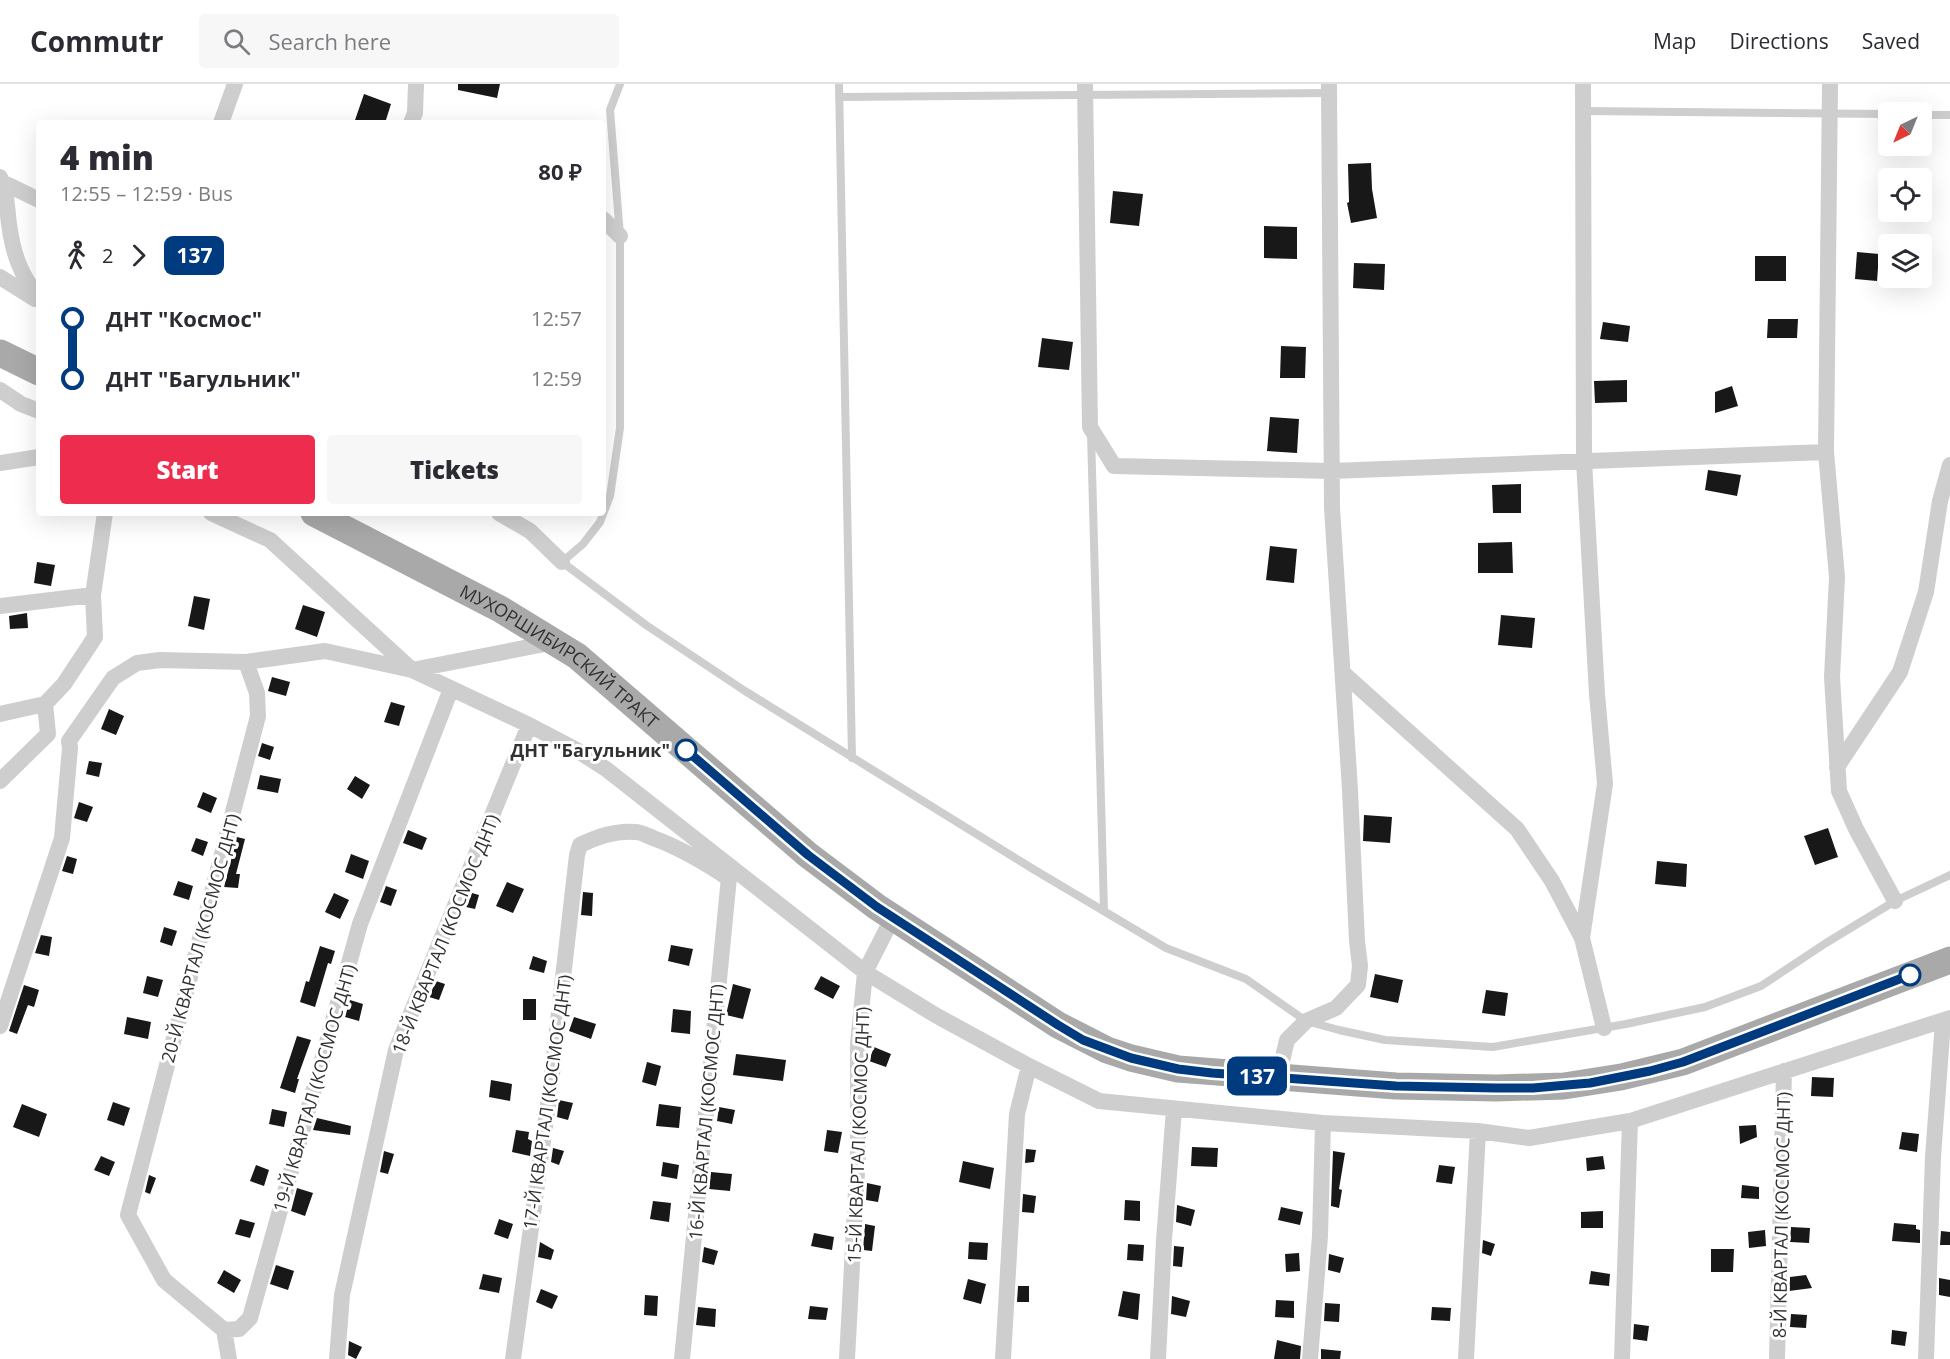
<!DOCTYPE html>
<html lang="en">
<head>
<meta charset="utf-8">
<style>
  body { margin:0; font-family:"Open Sans",sans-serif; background:#f7f7f7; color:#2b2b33; height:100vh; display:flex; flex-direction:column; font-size:22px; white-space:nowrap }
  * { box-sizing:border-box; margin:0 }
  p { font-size:20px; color:#7c7c81 }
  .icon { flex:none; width:33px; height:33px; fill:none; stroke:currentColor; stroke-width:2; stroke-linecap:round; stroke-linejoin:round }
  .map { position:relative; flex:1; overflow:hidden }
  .side { position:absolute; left:36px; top:36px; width:570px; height:396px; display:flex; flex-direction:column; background:#fff; border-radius:6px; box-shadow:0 6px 24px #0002 }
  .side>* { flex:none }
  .badge { padding:0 12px; border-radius:9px; font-size:21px; line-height:39px }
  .needle { width:39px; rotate:223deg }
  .controls { position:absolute; left:1878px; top:18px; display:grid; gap:12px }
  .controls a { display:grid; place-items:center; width:54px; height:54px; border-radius:6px; background:#fff; box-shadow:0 6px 24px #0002; font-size:30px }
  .map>.badge { position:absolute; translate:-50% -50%; box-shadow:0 0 0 3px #fff }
  .legs { display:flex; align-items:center; gap:9px; height:66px; padding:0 24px; font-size:20px }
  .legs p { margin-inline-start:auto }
  .headline { display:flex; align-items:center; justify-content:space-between; height:102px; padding:0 24px }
  h1 { font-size:33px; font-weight:800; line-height:45px }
  .primary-button { display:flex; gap:12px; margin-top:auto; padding:12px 24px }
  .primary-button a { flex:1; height:69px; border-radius:6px; background:#ee2d4e; color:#fff; font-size:24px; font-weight:800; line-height:69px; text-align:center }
  .primary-button a+a { background:#f7f7f7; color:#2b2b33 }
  ul { padding:0 24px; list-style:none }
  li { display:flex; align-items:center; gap:21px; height:60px; font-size:22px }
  li i { display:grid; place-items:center; width:9px; height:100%; margin:0 8px; background:currentColor }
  li i::after { content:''; width:15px; height:15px; margin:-8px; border:4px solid; border-radius:50%; background:#fff }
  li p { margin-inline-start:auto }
  li:first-child i { background:linear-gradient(#0000 50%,currentColor 0) }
  li:last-child i { background:linear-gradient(currentColor 50%,#0000 0) }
  header { display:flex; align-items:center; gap:36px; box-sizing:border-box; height:84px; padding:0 30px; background:#fff; border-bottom:2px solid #e1e1e2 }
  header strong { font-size:28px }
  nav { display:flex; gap:33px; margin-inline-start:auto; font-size:21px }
  .search { width:420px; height:54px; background:#f7f7f7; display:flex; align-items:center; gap:15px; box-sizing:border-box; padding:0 21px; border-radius:6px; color:#7c7c81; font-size:22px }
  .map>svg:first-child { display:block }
  .building { fill:#181818 }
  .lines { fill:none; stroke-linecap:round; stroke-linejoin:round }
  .lane { stroke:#cecece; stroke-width:8 }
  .street { stroke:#cecece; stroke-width:16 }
  .primary { stroke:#a9a9a9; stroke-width:27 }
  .line-1-casing { stroke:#fff; stroke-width:14 }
  .line-1 { stroke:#003b80; stroke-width:9 }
  .stop-1-dot { fill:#fff; stroke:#003b80; stroke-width:3 }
  .labels { text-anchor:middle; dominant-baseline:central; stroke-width:6; stroke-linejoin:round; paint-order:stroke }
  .street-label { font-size:18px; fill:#313131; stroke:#fff }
  .stop-label { font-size:18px; font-weight:bold; fill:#313131; stroke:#fff; text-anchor:end }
</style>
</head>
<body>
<header>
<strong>Commutr</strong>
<div class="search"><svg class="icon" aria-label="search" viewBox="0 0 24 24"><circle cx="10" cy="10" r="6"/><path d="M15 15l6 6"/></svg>Search here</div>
<nav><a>Map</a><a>Directions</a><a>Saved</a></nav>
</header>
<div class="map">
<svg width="1950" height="1275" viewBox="0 0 1950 1275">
  <rect width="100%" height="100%" fill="#fff"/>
  <path class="building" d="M458,0H500L497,14L458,6Z
    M364,10L391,20L385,39H354Z
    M1371,79L1372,105L1377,134L1351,139L1347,119L1349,118L1348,80Z
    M1113,107L1143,110L1139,142L1110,139Z
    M1264,142L1297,143V175L1264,174Z
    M1857,168L1879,170L1877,197L1855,195Z
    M1755,172H1786V197H1755Z
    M1354,179L1385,180L1384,206L1353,204Z
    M1768,235H1798L1797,254H1767Z
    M1603,238L1630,242L1628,258L1600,255Z
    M1042,254L1073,258L1069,286L1038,283Z
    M1281,262L1306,263L1305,294H1280Z
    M1627,296V318L1595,319L1594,297Z
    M1732,302L1738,322L1715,329V308Z
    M1270,333L1299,335L1297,369L1267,367Z
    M1708,386L1741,391L1737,412L1705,406Z
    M1521,400V429H1493L1492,401Z
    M1512,458L1513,489H1478V459Z
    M1270,462L1297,465L1294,499L1266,496Z
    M37,478L55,481L51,502L34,499Z
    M194,512L210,515L204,546L188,542Z
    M303,521L325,528L317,553L295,545Z
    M27,529L28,544L10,545L9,532Z
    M1501,531L1535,534L1532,564L1498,561Z
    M272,593L290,598L286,612L268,607Z
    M391,618L405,622L399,642L384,638Z
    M109,625L124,632L116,651L101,645Z
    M262,659L274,663L270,676L258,672Z
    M89,677L102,679L99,693L86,690Z
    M260,691L281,695L278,709L257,705Z
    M355,692L370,701L362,715L347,705Z
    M203,708L217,714L211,729L197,723Z
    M79,718L93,723L87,738L74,734Z
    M1364,731L1392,733L1390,759L1363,757Z
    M1828,744L1838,773L1815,781L1804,752Z
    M408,746L427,754L422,766L403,759Z
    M237,753L245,755L236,790H240L238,804L224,803Z
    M196,754L208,758L203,772L191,767Z
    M351,770L369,777L363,795L345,788Z
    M67,772L77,775L73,790L62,787Z
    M1657,777L1687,780L1686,803L1655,800Z
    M178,797L193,802L189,816L173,811Z
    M507,798L524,805L513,829L496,822Z
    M386,802L397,806L391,822L380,818Z
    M583,808L593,809L592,832L581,831Z
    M334,809L349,816L340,835L325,828Z
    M472,809L479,811L475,825L466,823Z
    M164,843L177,847L172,862L160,858Z
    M41,851L52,853L49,872L35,869Z
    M671,861L693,865L689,882L668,877Z
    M320,862L335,867L331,880L328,879L315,923L300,918L306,897L309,898Z
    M533,872L547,877L544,889L529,885Z
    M1375,890L1403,896L1398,919L1370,913Z
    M147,892L163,896L158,913L143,909Z
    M821,892L840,902L833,915L814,905Z
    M436,897L445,900L439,916L429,913Z
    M733,900L751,905L743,935L726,931Z
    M24,901L39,906L34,923L28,921L17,950L9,947Z
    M1486,906L1508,909L1505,932L1482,929Z
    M523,915H536V936H523Z
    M350,916L363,920L359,937L345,933Z
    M673,925L691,927L690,950L671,948Z
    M127,933L151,938L148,955L124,950Z
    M574,933L596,940L591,955L569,947Z
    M297,952L311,956L297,995H299L295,1009L280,1004Z
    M874,963L891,970L886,983L869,977Z
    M736,970L786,976L783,997L733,991Z
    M647,978L661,982L656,1002L642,998Z
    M1812,993L1834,994L1833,1013L1811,1012Z
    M491,996L512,1000L510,1017L489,1013Z
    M559,1016L573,1019L568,1036L557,1033Z
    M113,1018L130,1024L124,1042L107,1036Z
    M22,1020L47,1030L39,1053L13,1043Z
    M659,1020L681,1023L679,1044L656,1042Z
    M719,1023L735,1026L732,1040L717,1037Z
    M272,1025L287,1028L284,1043L269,1040Z
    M317,1034L351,1042L350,1051L313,1046Z
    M1756,1041L1757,1053L1740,1060L1739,1042Z
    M516,1046L529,1048L528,1055L532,1057L530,1072L512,1068Z
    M827,1046L842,1048L838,1069L824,1067Z
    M1902,1048L1919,1050L1917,1068L1899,1065Z
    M1192,1063L1218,1064L1217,1083L1191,1082Z
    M553,1064L564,1067L559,1081L551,1078Z
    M1026,1065L1036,1066L1034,1078L1025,1079Z
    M384,1067L394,1070L388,1090L380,1088Z
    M1333,1067L1345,1069L1339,1105L1342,1106L1339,1124L1331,1122Z
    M101,1072L115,1078L109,1092L94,1086Z
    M1603,1072L1605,1085L1587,1087L1586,1074Z
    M963,1077L994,1084L990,1105L959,1098Z
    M663,1078L679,1081L677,1095L661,1092Z
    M256,1081L269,1086L264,1102L250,1097Z
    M1439,1081L1455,1083L1452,1100L1436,1098Z
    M711,1088L732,1090L730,1107L709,1105Z
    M149,1091L156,1094L150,1110L145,1108Z
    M867,1099L881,1102L878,1118L866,1116Z
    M1742,1101L1759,1103V1115L1741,1114Z
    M297,1104L313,1109L305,1132L291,1127Z
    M1023,1110L1036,1112L1034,1129L1022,1128Z
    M1125,1116L1140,1117V1137L1124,1136Z
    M653,1117L671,1119L669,1138L650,1135Z
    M1177,1121L1195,1126L1191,1142L1176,1138Z
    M1281,1123L1303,1128L1300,1141L1278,1136Z
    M1603,1127V1144H1581V1128Z
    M240,1135L255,1139L250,1154L235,1150Z
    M499,1135L513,1140L508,1155L494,1150Z
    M1894,1139L1916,1141V1145L1920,1146V1159L1892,1157Z
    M865,1140L875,1142L872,1167L863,1166Z
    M1791,1143L1810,1144L1809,1159L1790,1158Z
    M1765,1146L1766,1162L1749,1164L1748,1148Z
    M1941,1147L1950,1148V1161H1940Z
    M814,1149L834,1153L832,1166L811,1162Z
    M1483,1156L1495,1160L1491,1172L1482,1169Z
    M540,1158L554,1166L551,1176L538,1173Z
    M969,1158L988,1159L987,1176L968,1175Z
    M1128,1160L1144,1161L1143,1177L1127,1176Z
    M1174,1162L1184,1163L1182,1183L1173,1182Z
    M704,1163L718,1167L714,1181L702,1178Z
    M1711,1165H1734L1733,1188H1711Z
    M1299,1169L1300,1187L1286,1188L1285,1170Z
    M1329,1170L1344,1174L1340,1189L1328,1186Z
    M276,1181L294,1187L288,1206L270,1200Z
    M224,1186L241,1196L234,1209L217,1199Z
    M1591,1187L1610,1190L1609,1202L1589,1200Z
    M483,1190L502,1194L499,1209L479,1205Z
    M1806,1191L1812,1204L1789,1207L1790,1193Z
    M1939,1194L1950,1196V1213L1939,1211Z
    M968,1195L986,1200L981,1220L963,1215Z
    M1018,1202H1029V1218H1017Z
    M541,1205L558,1212L552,1225L536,1218Z
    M1123,1207L1140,1210L1138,1236L1118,1232Z
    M645,1211L658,1212L657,1232L644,1231Z
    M1172,1212L1190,1217L1186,1233L1171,1230Z
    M1276,1216L1294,1217V1234L1275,1233Z
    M1325,1219L1340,1220L1339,1238L1324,1237Z
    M810,1222L828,1224L826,1236L808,1235Z
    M698,1223L716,1225L715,1243L696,1241Z
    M1432,1223L1451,1224L1450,1237L1431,1236Z
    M1791,1230L1807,1231L1806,1244L1790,1243Z
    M1634,1240L1649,1242L1647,1257L1633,1255Z
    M1892,1246L1907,1248L1905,1262L1891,1260Z
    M1277,1256L1301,1262L1300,1275H1274Z
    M349,1257L362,1263L356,1275L348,1271Z
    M1321,1265L1341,1267L1340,1275H1321Z"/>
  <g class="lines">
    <path class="lane" d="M620,0L610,26L620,152V344L610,412L600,438L583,460L562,478L646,541L745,607L1033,785L1166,864L1246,895L1306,937L1339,946L1385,956L1493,963L1626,940L1705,923L1761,902L1826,859L1895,817L1950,791
      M839,0L852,674
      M839,13L1329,9
      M1583,27L1888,30
      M1922,31H1950
      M1091,349L1104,827"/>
    <path class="street" d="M1085,0L1090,343L1114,382L1332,387L1826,368
      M1583,0L1584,377L1597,610L1605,700L1582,854L1604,944
      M1830,0L1826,368L1837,493L1832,593L1839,707L1856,745L1895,817
      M221,39L235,0
      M411,39L415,29L416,0
      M0,93C7,107 7,125 9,140C13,169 20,191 39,213
      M0,97L39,116
      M603,135L620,152
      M0,193L35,215
      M0,306L21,320L39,327
      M0,379L39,373
      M211,429L270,456L412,586L529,641L575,665L606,685L865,888L937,932L1029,982L1099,1017L1323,1039L1478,1047L1529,1054L1630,1037L1950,934
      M499,429L530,447L562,478
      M0,522L93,511
      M246,578L257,609L258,632L128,1131L164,1196L224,1246L239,1245L250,1234L360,840L451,605
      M1343,589L1517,745L1552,797L1582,854
      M0,630L45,620
      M1837,683L1900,588L1926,508L1940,417L1950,381
      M0,697L48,650L45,620L64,600L95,553L93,511L105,429
      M0,942L62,754L70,664L69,657L113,594L137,579L160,576L246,578L325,567L412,586L555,558
      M1278,994L1287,956L1306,937L1336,924L1358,901L1360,882L1357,857L1350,706L1332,424L1329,0
      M224,1246L229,1275
      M337,1275L342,1211L396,966L529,641
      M513,1275L551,999L577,771L580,761C596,753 617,746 636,748C641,748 648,752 653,754C681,764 704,778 728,794
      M682,1275L730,783
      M847,1275L858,1069V960L865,888L893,833
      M1003,1275L1017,1030L1029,982
      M1158,1275L1164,1156L1174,1025
      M1310,1275L1320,1152L1323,1039
      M1466,1275L1478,1047
      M1622,1275L1630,1037
      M1777,1275L1784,987
      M1926,1275L1933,1073L1943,937"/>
    <g class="primary">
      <path d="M0,269L39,288"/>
      <path id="s1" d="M314,429L500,525L577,572L808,771L877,823L1058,941L1107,966L1131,974L1178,985L1396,1002L1496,1004L1564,1002L1621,993L1683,978L1950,876"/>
    </g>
  </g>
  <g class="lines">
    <g class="line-1-casing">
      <path id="line-1" d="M686,666L808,771L877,823L1058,941L1083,956L1131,974L1178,985L1212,989L1396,1002L1496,1004H1533L1590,999L1650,987L1683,978L1910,891"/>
    </g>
    <use href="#line-1" class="line-1"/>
  </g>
  <g class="stop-1-dot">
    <circle cx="686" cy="666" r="10"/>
    <circle cx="1910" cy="891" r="10"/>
  </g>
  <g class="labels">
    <g class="street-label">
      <text stroke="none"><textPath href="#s1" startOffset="285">МУХОРШИБИРСКИЙ ТРАКТ</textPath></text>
      <text transform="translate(445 850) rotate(-68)">18-Й КВАРТАЛ (КОСМОС ДНТ)</text>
      <text transform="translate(200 854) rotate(-75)">20-Й КВАРТАЛ (КОСМОС ДНТ)</text>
      <text transform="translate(314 1004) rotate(-74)">19-Й КВАРТАЛ (КОСМОС ДНТ)</text>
      <text transform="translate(547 1018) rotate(-82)">17-Й КВАРТАЛ (КОСМОС ДНТ)</text>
      <text transform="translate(706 1028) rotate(-85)">16-Й КВАРТАЛ (КОСМОС ДНТ)</text>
      <text transform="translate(858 1051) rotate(-88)">15-Й КВАРТАЛ (КОСМОС ДНТ)</text>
      <text transform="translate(1781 1131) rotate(-89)">8-Й КВАРТАЛ (КОСМОС ДНТ)</text>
    </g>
    <g class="stop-label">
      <text x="670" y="666">ДНТ "Багульник"</text>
    </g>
  </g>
</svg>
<div class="controls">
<a><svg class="needle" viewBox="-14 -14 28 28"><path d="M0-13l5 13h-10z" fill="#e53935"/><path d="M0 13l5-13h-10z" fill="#7c7c81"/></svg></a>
<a><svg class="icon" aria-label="locate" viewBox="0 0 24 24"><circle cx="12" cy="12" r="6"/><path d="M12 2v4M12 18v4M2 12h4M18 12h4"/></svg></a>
<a><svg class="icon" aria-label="layers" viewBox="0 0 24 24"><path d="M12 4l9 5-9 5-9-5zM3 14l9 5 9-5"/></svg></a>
</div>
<b class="badge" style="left:1257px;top:992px;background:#003b80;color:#fff">137</b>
<section class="side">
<div class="headline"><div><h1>4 min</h1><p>12:55 – 12:59 · Bus</p></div><b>80 ₽</b></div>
<div class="legs"><svg class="icon" aria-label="walk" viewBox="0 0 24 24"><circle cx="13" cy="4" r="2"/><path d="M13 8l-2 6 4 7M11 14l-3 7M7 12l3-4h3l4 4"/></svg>2<svg class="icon" aria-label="forward" viewBox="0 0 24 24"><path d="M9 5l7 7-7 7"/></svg><b class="badge" style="background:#003b80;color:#fff">137</b></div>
<ul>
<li><i style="color:#003b80"></i><b>ДНТ &quot;Космос&quot;</b><p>12:57</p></li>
<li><i style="color:#003b80"></i><b>ДНТ &quot;Багульник&quot;</b><p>12:59</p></li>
</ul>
<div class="primary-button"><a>Start</a><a>Tickets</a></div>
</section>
</div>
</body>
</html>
